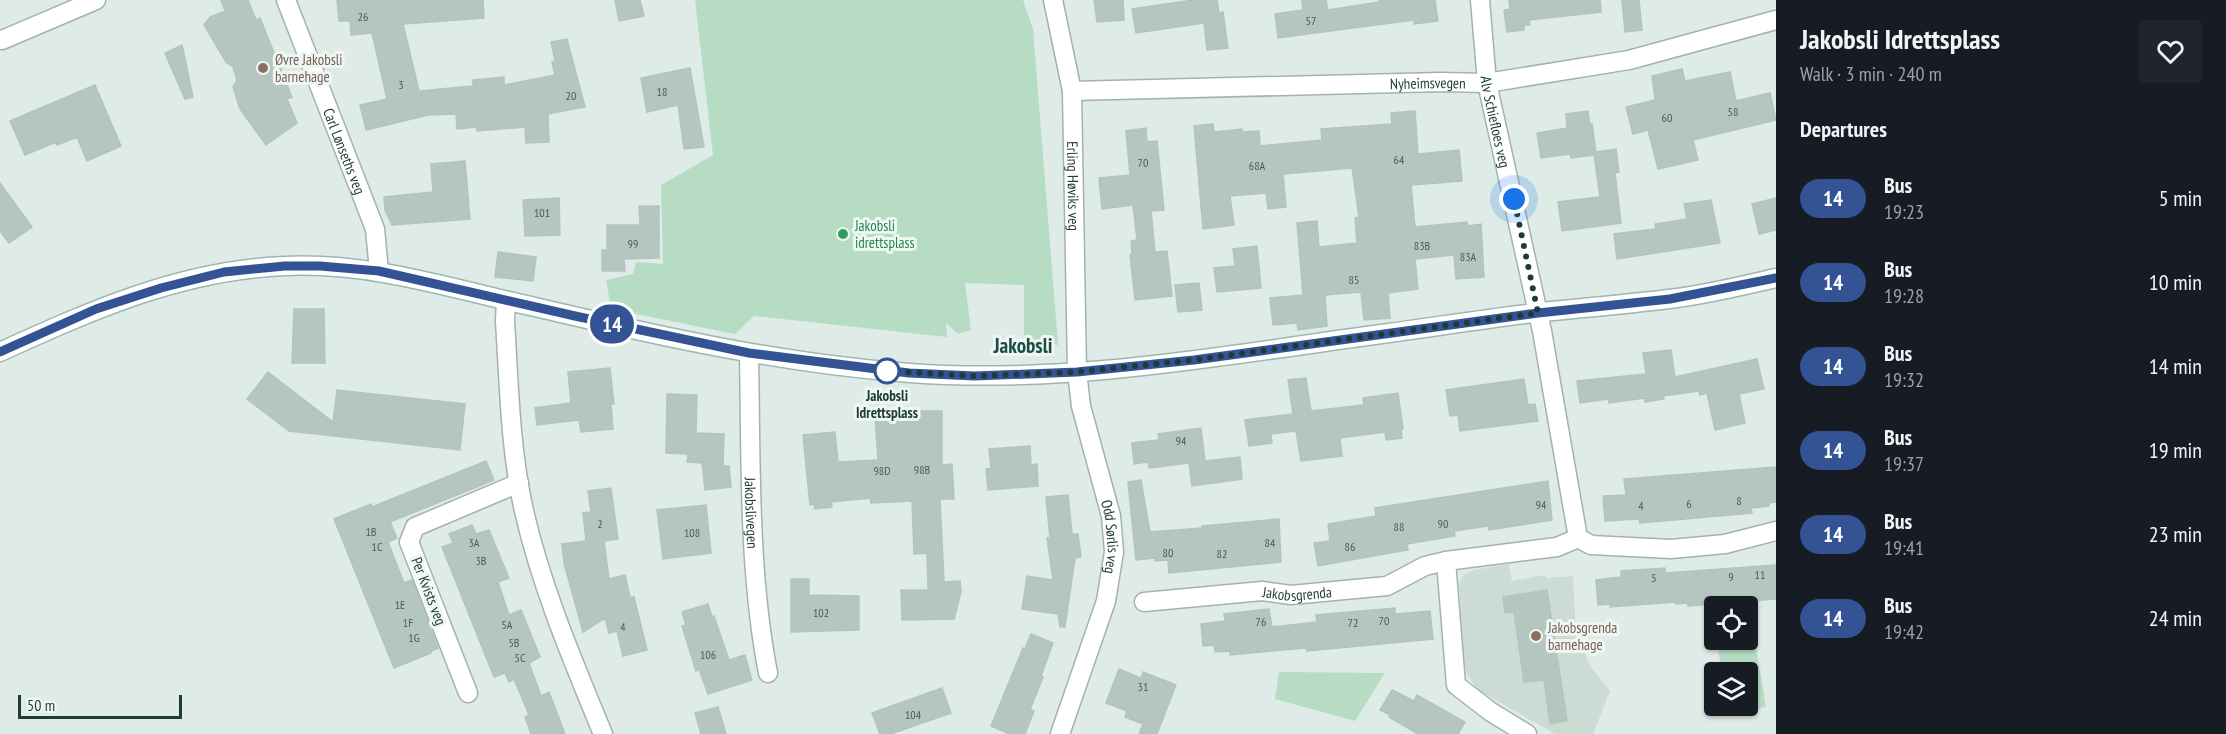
<!DOCTYPE html>
<html lang="en">
<head>
<meta charset="utf-8">
<style>
  body { margin:0; font-family:"PT Sans Narrow",sans-serif; background:#20242c; color:#f1f3f6; height:100vh; display:flex; flex-direction:column; font-size:22px; white-space:nowrap }
  * { box-sizing:border-box; margin:0 }
  p { font-size:20px; color:#9ea1a6 }
  .icon { flex:none; width:33px; height:33px; fill:none; stroke:currentColor; stroke-width:2; stroke-linecap:round; stroke-linejoin:round }
  .map { position:relative; flex:1; overflow:hidden }
  .sheet { display:flex; flex-direction:column; background:#171b24; width:450px }
  .sheet>* { flex:none }
  .badge { padding:0 12px; border-radius:20px; font-size:21px; line-height:39px }
  .fabs { position:absolute; left:1704px; top:596px; display:grid; gap:12px }
  .fabs a { display:grid; place-items:center; width:54px; height:54px; border-radius:6px; background:#171b24; box-shadow:0 2px 4px #0004; font-size:30px }
  .scale { position:absolute; left:18px; bottom:15px; width:164px; box-sizing:border-box; padding-left:6px; border:3px solid #1f3b36; border-top:0; font-size:16px; line-height:21px; white-space:nowrap; color:#1f3b36; -webkit-text-stroke:4px #eff7f4; paint-order:stroke }
  .you { position:absolute; width:30px; height:30px; margin:-15px; border:4px solid #fff; border-radius:50%; background:#1a73e8; box-shadow:0 0 0 9px #1a73e833 }
  .map>.badge { position:absolute; translate:-50% -50%; box-shadow:0 0 0 3px #fff }
  h2 { padding:0 24px; font-size:22px; line-height:54px }
  .round { display:grid; place-items:center; flex:none; width:63px; height:63px; border-radius:6px; background:#20242c }
  .overview { display:flex; align-items:center; justify-content:space-between; height:102px; padding:0 24px }
  h1 { font-size:28px; font-weight:800; line-height:45px }
  ul { padding:0; list-style:none }
  li { display:flex; align-items:center; gap:18px; height:84px; padding:0 24px }
  li div { flex:1 }
  li b { display:block; font-size:22px }
  li em { font-style:normal }
  li .badge { min-width:66px; font-weight:700; text-align:center }
  main { display:flex; flex:1; min-height:0 }
  .map>svg:first-child { display:block }
  .built { fill:#cddbd5 }
  .green { fill:#b6ddc4 }
  .building { fill:#b4c6bf; stroke:#b1c5be; stroke-width:1.5 }
  .lines { fill:none; stroke-linecap:round; stroke-linejoin:round }
  .street-casing { stroke:#a2b3ae; stroke-width:21 }
  .secondary-casing { stroke:#9db7b0; stroke-width:21 }
  .street { stroke:#fff; stroke-width:18 }
  .secondary { stroke:#fff; stroke-width:18 }
  .line-casing { stroke:#fff; stroke-width:14 }
  .line { stroke:#335395; stroke-width:9 }
  .walk { stroke:#1f3b36; stroke-width:6; stroke-dasharray:0 10.8 }
  .education-dot { fill:#8d6e63; stroke:#eff7f4; stroke-width:2 }
  .leisure-dot { fill:#2e9e5b; stroke:#eff7f4; stroke-width:2 }
  .stop-dot { fill:#fff; stroke:#335395; stroke-width:3 }
  .labels { text-anchor:middle; dominant-baseline:central; stroke-width:6; stroke-linejoin:round; paint-order:stroke }
  .number-label { font-size:12px; fill:#445e58 }
  .education-label { font-size:15px; fill:#785e54; stroke:#eff7f4; text-anchor:start }
  .street-label { font-size:15px; fill:#1f3b36; stroke:#eff7f4 }
  .leisure-label { font-size:15px; fill:#27864d; stroke:#eff7f4; text-anchor:start }
  .stop-label { font-size:15px; font-weight:bold; fill:#1f3b36; stroke:#eff7f4 }
  .district-label { font-size:21px; font-weight:bold; fill:#1a4e45; stroke:#eff7f4 }
</style>
</head>
<body>
<main>
<div class="map">
<svg width="1776" height="734" viewBox="0 0 1776 734">
  <rect width="100%" height="100%" fill="#dfebe6"/>
  <path class="built" d="M1509,564L1512,581L1545,575L1546,578L1573,576L1576,632L1590,666L1610,691L1593,734H1555L1478,690L1467,674L1464,663L1459,582L1465,574L1474,570Z"/>
  <path class="green" d="M695,0H1023L1033,29L1058,345L1024,341V285L965,283L971,330L958,334L946,323L947,337L754,316L735,334L611,309L606,280L633,274L636,262L663,264L661,185L713,155Z
    M1755,642L1766,707L1729,713L1727,705H1748V672H1722L1718,649Z
    M1279,672L1385,673L1355,721L1275,699Z"/>
  <path class="building" d="M221,0H248L256,20L260,18L292,97L287,99L297,123L266,145L240,109L233,87L237,80L233,67L226,62L204,25L210,17L225,11Z
    M337,0H483L484,18L403,24L419,91L473,86V80L504,77V85L555,75L552,62L555,61L551,42L567,39L585,107L548,114L549,142L526,143L525,127L477,131V127L457,129L456,114L428,115L366,130L360,105L387,99L372,33L351,35L350,21H339Z
    M615,0H640L644,16L619,21Z
    M1094,0H1123L1124,20L1097,22Z
    M1194,0H1217L1219,13L1223,12L1228,48L1207,50L1204,23L1136,33L1132,9Z
    M1302,0H1326L1328,10L1379,2V0H1435L1438,21L1414,24V20L1278,38L1275,14L1303,10Z
    M1509,0H1600L1601,12L1529,20L1530,25H1524V30L1507,32L1504,10L1510,9Z
    M1622,0H1639L1642,30L1625,32Z
    M182,45L193,97L185,99L165,53Z
    M690,68L704,147L684,149L678,105L647,112L641,78Z
    M1682,69L1685,81L1730,72L1736,101L1770,93L1776,120L1693,140L1698,160L1658,169L1648,130L1633,134L1626,107L1655,100L1652,76Z
    M95,85L121,146L87,161L77,137L57,145L56,142L25,155L10,121Z
    M1415,111L1418,154L1459,150L1462,181L1411,185L1415,227L1467,222L1468,226L1481,224L1484,277L1456,279L1454,255L1415,259L1418,289L1388,293L1390,318L1364,320L1361,292L1325,295L1327,326L1298,330L1297,323L1273,325L1270,298L1303,295L1297,223L1317,221L1319,247L1357,243L1355,218L1359,217L1352,168L1283,174L1286,207L1268,209L1266,193L1230,196L1234,225L1203,229L1194,126L1213,124L1214,132L1242,129V132L1259,131L1260,146L1322,140L1321,129L1392,124L1391,113Z
    M1588,111L1590,125L1592,124L1596,152L1616,149L1619,172L1615,173L1621,223L1562,231L1558,202L1600,197L1594,155L1571,158L1570,154L1541,158L1537,133L1567,128L1566,114Z
    M1146,128L1147,142L1157,141L1164,210L1151,211L1155,252L1167,251L1172,296L1135,300L1130,255L1132,254L1131,241L1137,240L1133,205L1102,209L1099,178L1130,175L1126,131Z
    M465,161L470,219L392,225L385,210L384,197L433,192L431,164Z
    M0,183L32,227L9,243L0,231Z
    M559,198L560,235L525,236L523,200Z
    M1776,198V230L1759,234L1752,204Z
    M1711,200L1720,243L1617,259L1614,234L1656,229L1655,224L1687,219L1684,204Z
    M639,206H659V258L624,259L625,271H602V250H607V225H640Z
    M1257,246L1261,288L1217,292L1214,268L1235,266L1233,249Z
    M498,252L536,257L533,281L495,277Z
    M1199,283L1202,310L1178,312L1175,285Z
    M294,309H324L325,363H292Z
    M1671,350L1675,377L1757,359L1764,389L1739,394L1745,423L1715,430L1707,393L1700,395L1699,391L1663,396L1664,399L1645,402V398L1609,403L1608,399L1580,403L1577,381L1646,374L1643,353Z
    M610,368L614,404H611L613,429L581,432L579,420L537,425L535,408L571,403L568,372Z
    M268,372L333,422L337,390L465,404L460,450L289,431L247,399Z
    M1306,378L1311,411L1364,405L1363,398L1398,393L1403,429L1401,430L1402,438L1386,440L1385,432L1340,438L1342,456L1301,461L1296,431L1271,434L1272,443L1249,446L1245,420L1293,414L1288,380Z
    M1524,379L1528,405L1535,404L1538,421L1460,431L1458,415L1450,416L1446,390Z
    M667,394L697,395L696,433L724,434L723,466H729L731,487L705,490L702,463L687,462L688,454L666,453Z
    M918,411H942V465L952,464L954,499H940L944,582L960,581L961,592L954,619L902,620L901,590H928L927,553L914,554L912,501L871,503L870,498L831,502L832,507L815,509L814,504L810,505L803,435L835,432L838,462L878,460L875,415Z
    M1201,428L1205,461L1240,457L1242,479L1192,486L1189,463L1149,468L1148,462L1134,464L1132,443L1159,440L1158,434Z
    M1030,446L1031,465L1037,464L1038,486L988,490L986,469L991,468L989,449Z
    M486,461L494,480L390,522L397,538L388,542L404,583L412,580L438,648L431,651V653L394,668L334,519L371,504L372,507Z
    M1776,467V502L1769,503V506L1751,508L1752,513L1640,523L1639,519L1605,521L1603,496L1626,495L1624,479Z
    M1141,480L1150,532L1202,528V526L1279,519L1281,562L1169,573L1168,560L1155,561V558L1136,560L1128,482Z
    M1548,481L1552,520L1489,530L1488,526L1454,531L1455,536L1407,544L1408,550L1318,566L1314,543L1330,541L1328,524L1376,516L1375,508Z
    M611,488L618,539L604,541L609,579L625,575L630,597H634L647,650L623,656L617,631L609,633L605,618L583,632L564,563L562,544L586,541L583,513L591,512L588,491Z
    M1068,495L1072,534H1078L1081,557L1075,558L1065,627H1060L1058,614L1022,609L1027,576L1053,580L1047,538H1050L1046,497Z
    M706,505L711,553L663,559L657,510Z
    M472,525L476,534L489,530L509,578L498,582L509,615L521,610L540,657L529,663L541,696L549,692L565,734H531L525,717L529,715L514,679L509,682L505,673L494,677L442,547L453,543L449,534Z
    M1776,565V599L1688,606V603L1676,604V602L1610,607V604L1598,605L1596,580L1621,577V571L1665,568V573Z
    M791,579H809V595L859,596V630L791,632Z
    M1547,590L1567,721L1550,724L1544,680L1524,682L1514,612L1505,613L1503,597Z
    M708,604L712,617L714,616L729,660L745,655L752,680L708,694L699,669L696,671L682,626L686,625L682,612Z
    M1395,608V614L1430,611L1433,639L1307,651L1306,648L1294,649L1230,655V651L1215,652L1214,645L1203,646L1201,624L1225,621L1224,614L1269,609L1272,627L1317,622L1316,615Z
    M1031,634L1053,643L1041,676L1043,677L1030,710L1034,711L1025,734H1010L991,726L1023,648L1025,649Z
    M1119,669L1141,678L1143,672L1176,685L1157,734H1139L1143,724L1125,717L1127,711L1106,703Z
    M942,688L951,713L891,734H880L872,713Z
    M1392,690L1414,701L1417,695L1465,722L1458,734H1418L1389,717L1390,715L1380,710Z
    M718,707L726,734H701L695,713Z"/>
  <g class="lines">
    <g class="street-casing">
      <g id="street">
        <path id="s1" d="M286,0L375,229L379,271"/>
        <path id="s2" d="M1053,0L1072,91L1077,372L1081,406L1111,516L1114,552L1106,601L1060,734"/>
        <path id="s3" d="M1480,0L1487,83L1542,331L1578,538"/>
        <path d="M2,40L96,0"/>
        <path id="s4" d="M1072,91L1441,82L1487,83L1629,60L1776,20"/>
        <path d="M506,301L505,321C509,384 510,449 524,511C542,589 573,661 603,734"/>
        <path id="s5" d="M749,353C751,458 748,570 768,673"/>
        <path d="M1578,538L1591,545L1671,549L1725,544L1776,531"/>
        <path id="s6" d="M1144,602L1262,591L1291,595L1387,586L1425,566L1446,561"/>
        <path d="M468,693L409,542L415,527L519,483"/>
        <path d="M1527,734L1491,712L1456,685L1446,561L1557,547L1578,538"/>
      </g>
    </g>
    <g class="secondary-casing">
      <path id="secondary" d="M0,352C92,310 182,270 285,266C371,262 452,289 535,307C658,336 784,364 910,373C1071,385 1231,354 1389,333C1440,326 1491,318 1542,312C1585,308 1627,304 1669,299C1705,295 1741,286 1776,278"/>
    </g>
    <use href="#street" class="street"/>
    <use href="#secondary" class="secondary"/>
  </g>
  <g class="lines">
    <g class="line-casing">
      <path id="line" d="M0,352L96,309L161,288L224,272L285,266H320L379,271L575,316L749,353L909,373L975,376L1077,372L1194,360L1538,313L1670,299L1776,278"/>
    </g>
    <use href="#line" class="line"/>
    <path class="walk" d="M887,371L975,376L1077,372L1194,360L1538,313L1514,199"/>
  </g>
  <g class="education-dot">
    <circle cx="263" cy="68" r="6"/>
    <circle cx="1536" cy="636" r="6"/>
  </g>
  <circle class="leisure-dot" cx="843" cy="234" r="6"/>
  <circle class="stop-dot" cx="887" cy="371" r="12"/>
  <g class="labels">
    <g class="number-label">
      <text x="363" y="16">26</text>
      <text x="1311" y="20">57</text>
      <text x="401" y="84">3</text>
      <text x="662" y="91">18</text>
      <text x="571" y="95">20</text>
      <text x="1733" y="111">58</text>
      <text x="1667" y="117">60</text>
      <text x="1399" y="159">64</text>
      <text x="1143" y="162">70</text>
      <text x="1257" y="165">68A</text>
      <text x="542" y="212">101</text>
      <text x="633" y="243">99</text>
      <text x="1422" y="245">83B</text>
      <text x="1468" y="256">83A</text>
      <text x="1354" y="279">85</text>
      <text x="1181" y="440">94</text>
      <text x="922" y="469">98B</text>
      <text x="882" y="470">98D</text>
      <text x="1739" y="500">8</text>
      <text x="1689" y="503">6</text>
      <text x="1541" y="504">94</text>
      <text x="1641" y="505">4</text>
      <text x="600" y="523">2</text>
      <text x="1443" y="523">90</text>
      <text x="1399" y="526">88</text>
      <text x="371" y="531">1B</text>
      <text x="692" y="532">108</text>
      <text x="474" y="542">3A</text>
      <text x="1270" y="542">84</text>
      <text x="377" y="546">1C</text>
      <text x="1350" y="546">86</text>
      <text x="1168" y="552">80</text>
      <text x="1222" y="553">82</text>
      <text x="481" y="560">3B</text>
      <text x="1760" y="574">11</text>
      <text x="1731" y="576">9</text>
      <text x="1654" y="577">5</text>
      <text x="400" y="604">1E</text>
      <text x="821" y="612">102</text>
      <text x="1384" y="620">70</text>
      <text x="1261" y="621">76</text>
      <text x="408" y="622">1F</text>
      <text x="1353" y="622">72</text>
      <text x="507" y="624">5A</text>
      <text x="623" y="626">4</text>
      <text x="414" y="637">1G</text>
      <text x="514" y="642">5B</text>
      <text x="708" y="654">106</text>
      <text x="520" y="657">5C</text>
      <text x="1143" y="686">31</text>
      <text x="913" y="714">104</text>
    </g>
    <g class="education-label">
      <text x="275" y="59">Øvre Jakobsli<tspan x="275" dy="17">barnehage</tspan></text>
      <text x="1548" y="627">Jakobsgrenda<tspan x="1548" dy="17">barnehage</tspan></text>
    </g>
    <g class="street-label">
      <text stroke="none"><textPath href="#s4" startOffset="356">Nyheimsvegen</textPath></text>
      <text stroke="none"><textPath href="#s3" startOffset="123">Alv Schiefloes veg</textPath></text>
      <text stroke="none"><textPath href="#s1" startOffset="162">Carl Lønseths veg</textPath></text>
      <text stroke="none"><textPath href="#s2" startOffset="188">Erling Høviks veg</textPath></text>
      <text stroke="none"><textPath href="#s5" startOffset="160">Jakobslivegen</textPath></text>
      <text stroke="none"><textPath href="#s2" startOffset="543">Odd Sørlis veg</textPath></text>
      <text transform="translate(429 591) rotate(69)">Per Kvists veg</text>
      <text stroke="none"><textPath href="#s6" startOffset="154">Jakobsgrenda</textPath></text>
    </g>
    <g class="leisure-label">
      <text x="855" y="225">Jakobsli<tspan x="855" dy="17">idrettsplass</tspan></text>
    </g>
    <g class="stop-label">
      <text x="887" y="395">Jakobsli<tspan x="887" dy="17">Idrettsplass</tspan></text>
    </g>
    <g class="district-label">
      <text x="1023" y="345">Jakobsli</text>
    </g>
  </g>
</svg>
<div class="fabs">
<a><svg class="icon" aria-label="locate" viewBox="0 0 24 24"><circle cx="12" cy="12" r="6"/><path d="M12 2v4M12 18v4M2 12h4M18 12h4"/></svg></a>
<a><svg class="icon" aria-label="layers" viewBox="0 0 24 24"><path d="M12 4l9 5-9 5-9-5zM3 14l9 5 9-5"/></svg></a>
</div>
<div class="scale">50 m</div>
<div class="you" style="left:1514px;top:199px"></div>
<b class="badge" style="left:612px;top:324px;background:#335395;color:#fff">14</b>
</div>
<section class="sheet">
<div class="overview"><div><h1>Jakobsli Idrettsplass</h1><p>Walk · 3 min · 240 m</p></div><a class="round"><svg class="icon" aria-label="heart" viewBox="0 0 24 24"><path d="M12 20l-8-8c-3-5 5-10 8-4 3-6 11-1 8 4z"/></svg></a></div>
<h2>Departures</h2>
<ul>
<li><span class="badge" style="background:#335395;color:#fff">14</span><div><b>Bus</b><p>19:23</p></div><em>5 min</em></li>
<li><span class="badge" style="background:#335395;color:#fff">14</span><div><b>Bus</b><p>19:28</p></div><em>10 min</em></li>
<li><span class="badge" style="background:#335395;color:#fff">14</span><div><b>Bus</b><p>19:32</p></div><em>14 min</em></li>
<li><span class="badge" style="background:#335395;color:#fff">14</span><div><b>Bus</b><p>19:37</p></div><em>19 min</em></li>
<li><span class="badge" style="background:#335395;color:#fff">14</span><div><b>Bus</b><p>19:41</p></div><em>23 min</em></li>
<li><span class="badge" style="background:#335395;color:#fff">14</span><div><b>Bus</b><p>19:42</p></div><em>24 min</em></li>
</ul>
</section>
</main>
</body>
</html>
